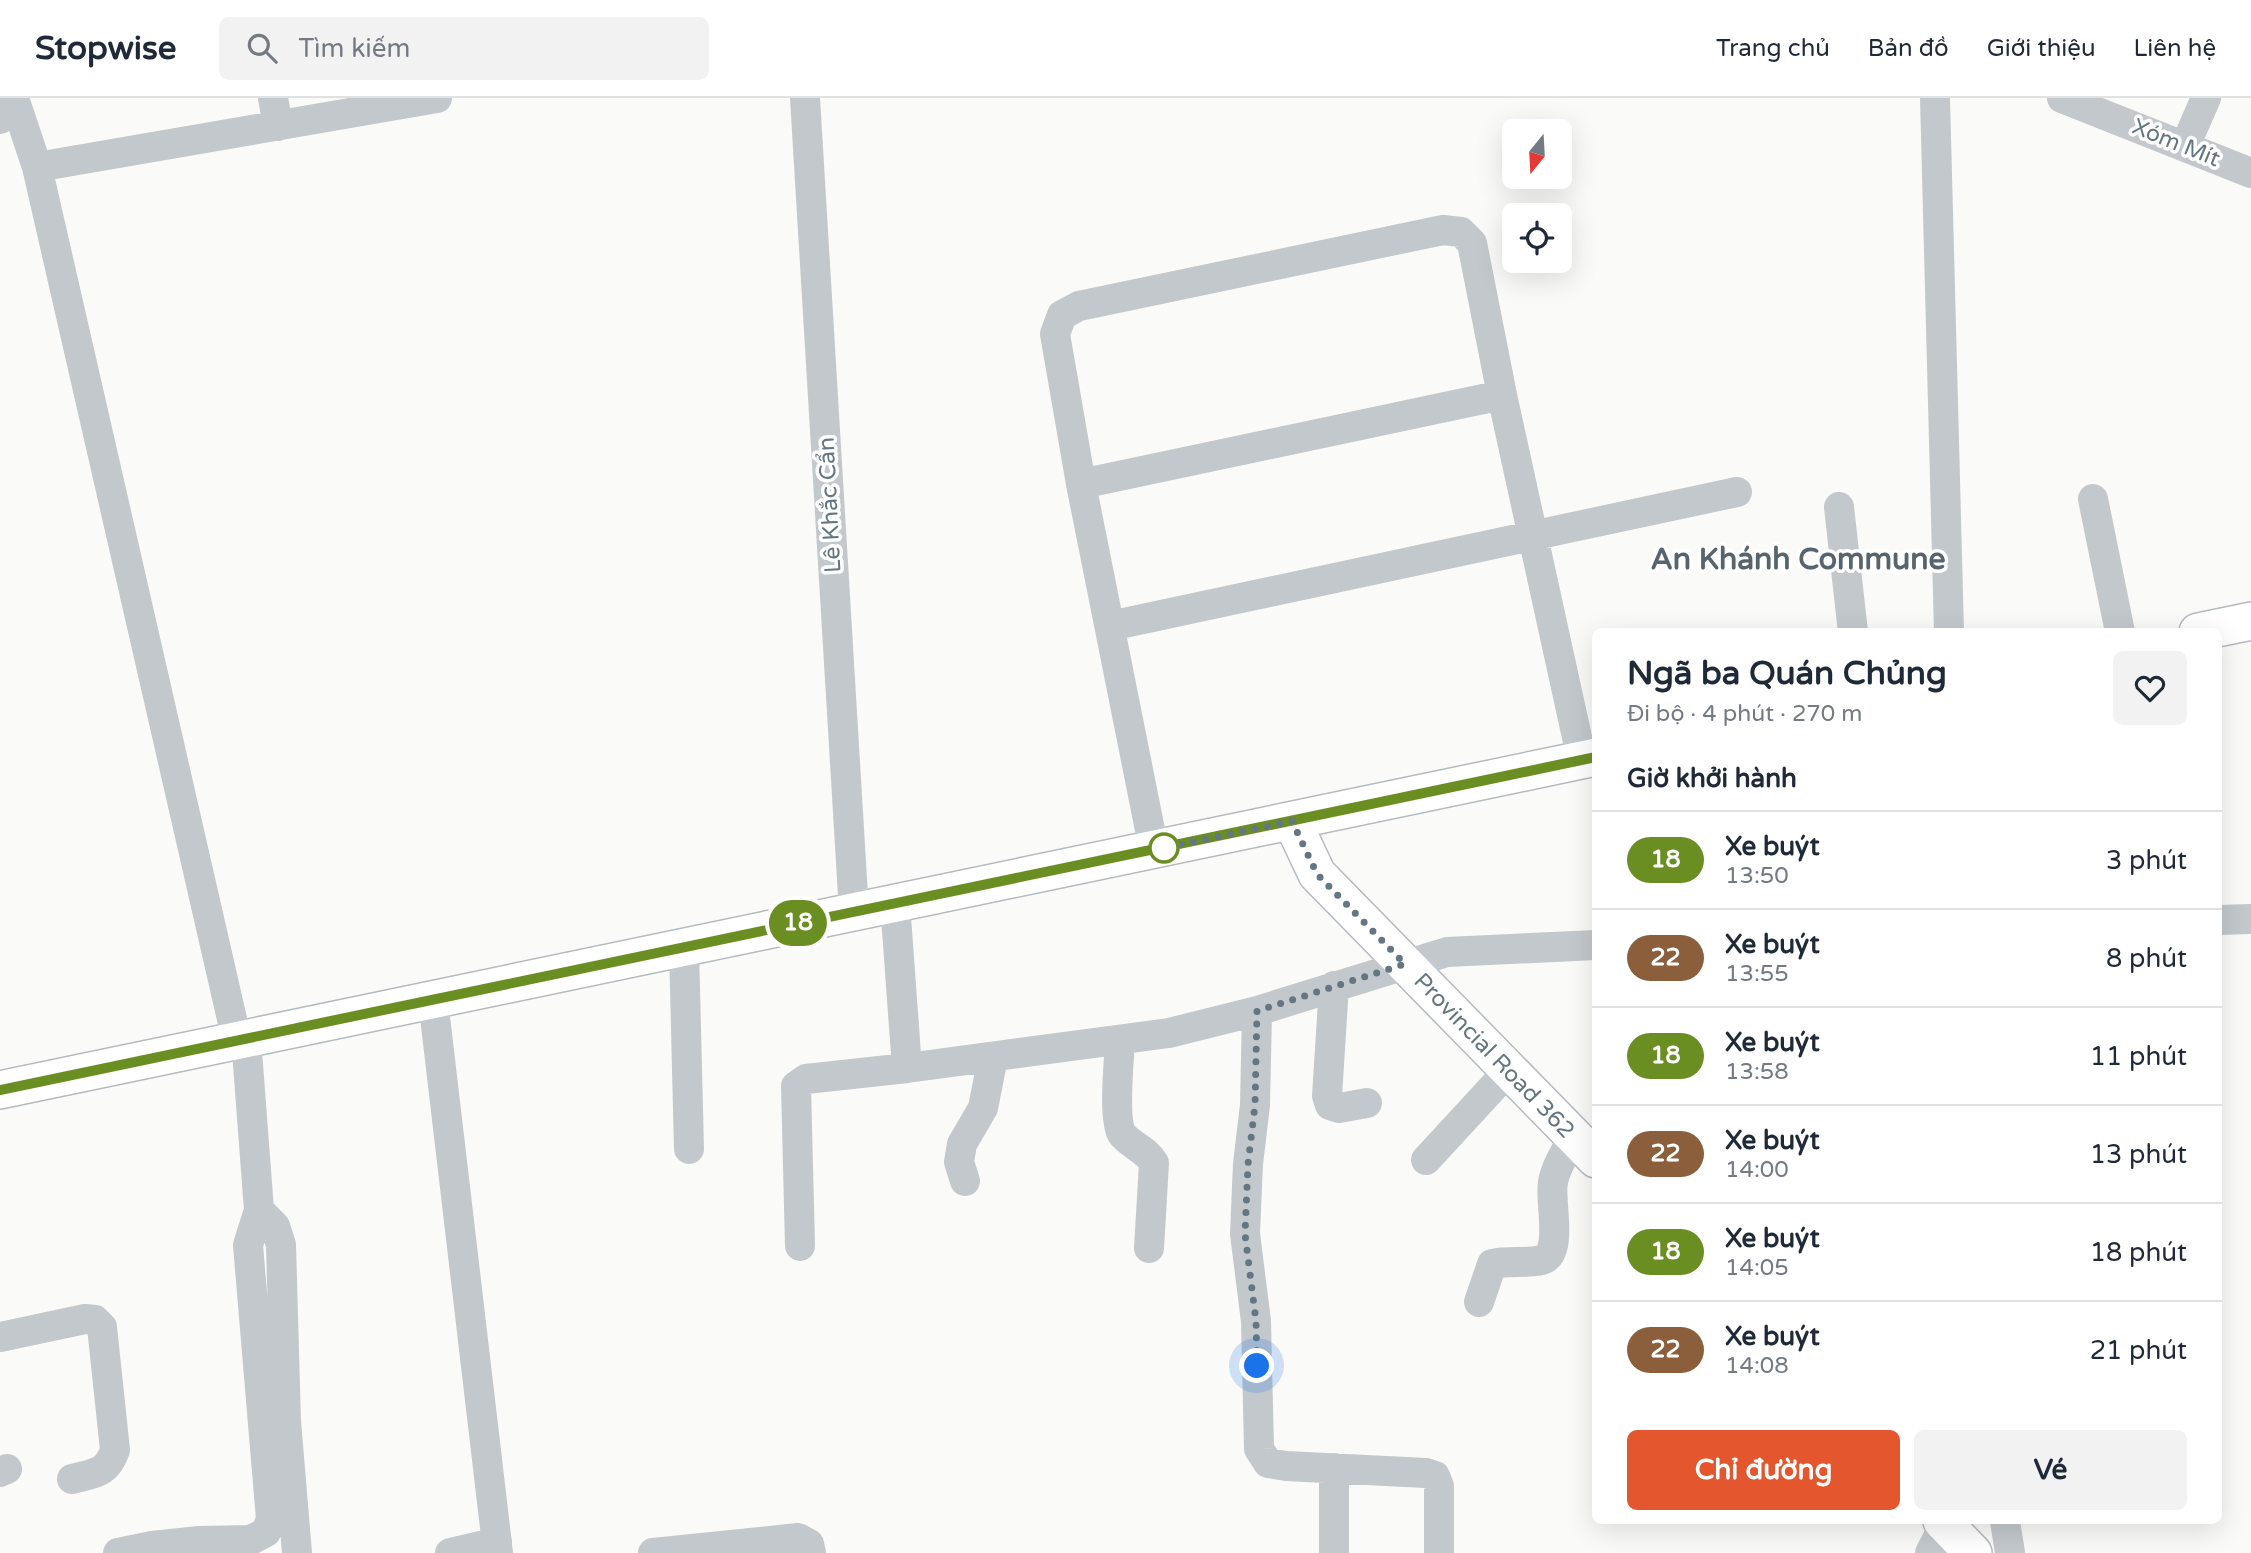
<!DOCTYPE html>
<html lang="vi">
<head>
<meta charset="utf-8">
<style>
  body { margin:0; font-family:"Varela Round",sans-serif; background:#f2f2f3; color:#1f2937; height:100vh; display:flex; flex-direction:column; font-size:26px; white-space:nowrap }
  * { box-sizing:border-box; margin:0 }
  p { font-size:23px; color:#747a83 }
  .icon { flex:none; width:38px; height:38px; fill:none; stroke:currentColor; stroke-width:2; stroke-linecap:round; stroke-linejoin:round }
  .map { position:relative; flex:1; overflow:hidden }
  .panel { position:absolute; left:1592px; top:530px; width:630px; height:896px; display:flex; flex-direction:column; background:#fff; border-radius:10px; box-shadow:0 7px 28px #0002 }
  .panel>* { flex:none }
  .badge { padding:0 14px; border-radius:23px; font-size:24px; line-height:46px }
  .needle { width:46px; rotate:198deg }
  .fabs { position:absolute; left:1502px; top:21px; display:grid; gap:14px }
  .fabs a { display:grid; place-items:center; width:70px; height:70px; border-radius:10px; background:#fff; box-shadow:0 7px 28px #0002; font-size:35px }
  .you { position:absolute; width:35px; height:35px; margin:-18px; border:5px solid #fff; border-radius:50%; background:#1a73e8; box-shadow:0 0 0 10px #1a73e833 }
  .map>.badge { position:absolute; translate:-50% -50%; box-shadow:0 0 0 4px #fff }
  h2 { padding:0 35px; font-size:26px; line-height:63px }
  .round { display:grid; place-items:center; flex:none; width:74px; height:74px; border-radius:10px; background:#f2f2f3 }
  .summary { display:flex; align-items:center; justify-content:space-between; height:119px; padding:0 35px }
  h1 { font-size:33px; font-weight:700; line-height:52px }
  .action { display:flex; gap:14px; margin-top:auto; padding:14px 35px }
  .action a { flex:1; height:80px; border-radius:10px; background:#e4572e; color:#fff; font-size:28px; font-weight:700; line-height:80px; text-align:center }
  .action a+a { background:#f2f2f3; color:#1f2937 }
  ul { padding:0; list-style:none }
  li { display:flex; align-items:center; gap:21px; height:98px; padding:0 35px; border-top:2px solid #e0e1e3 }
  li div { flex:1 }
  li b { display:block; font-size:26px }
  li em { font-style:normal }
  li .badge { min-width:77px; font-weight:700; text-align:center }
  header { display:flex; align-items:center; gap:42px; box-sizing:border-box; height:98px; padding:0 35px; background:#fff; border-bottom:2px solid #e0e1e3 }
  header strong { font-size:33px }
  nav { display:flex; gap:38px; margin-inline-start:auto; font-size:24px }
  .search { width:490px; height:63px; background:#f2f2f3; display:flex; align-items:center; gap:18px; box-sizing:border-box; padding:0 24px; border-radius:10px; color:#747a83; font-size:26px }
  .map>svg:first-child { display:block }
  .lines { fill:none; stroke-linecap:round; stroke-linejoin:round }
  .major-casing { stroke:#b5babe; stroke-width:40 }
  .minor { stroke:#c3c8cc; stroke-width:30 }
  .major { stroke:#fff; stroke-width:37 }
  .line-casing { stroke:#fff; stroke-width:16 }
  .line { stroke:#6b8e23; stroke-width:10 }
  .walk { stroke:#657683; stroke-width:7; stroke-dasharray:0 12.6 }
  .stop-dot { fill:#fff; stroke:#6b8e23; stroke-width:3.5 }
  .labels { text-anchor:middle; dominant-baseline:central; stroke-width:7; stroke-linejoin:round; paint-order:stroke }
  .street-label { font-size:23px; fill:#657683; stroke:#fff }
  .district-label { font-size:30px; font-weight:bold; fill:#57646e; stroke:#fff }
</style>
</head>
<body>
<header>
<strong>Stopwise</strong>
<div class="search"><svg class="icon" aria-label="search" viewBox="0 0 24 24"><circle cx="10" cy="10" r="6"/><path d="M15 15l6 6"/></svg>Tìm kiếm</div>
<nav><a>Trang chủ</a><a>Bản đồ</a><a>Giới thiệu</a><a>Liên hệ</a></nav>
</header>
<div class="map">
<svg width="2251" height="1455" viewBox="0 0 2251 1455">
  <rect width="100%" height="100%" fill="#fafaf8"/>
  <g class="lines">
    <g class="major-casing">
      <path id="major" d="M2198,534L2251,523
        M1292,723L1317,776L1596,1061
        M0,992L1596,659
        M1942,1423L1973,1455"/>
    </g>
    <path class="minor" d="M273,0L278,28
      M805,0L854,814
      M1935,0L1949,534
      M2062,0L2251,75
      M0,21L15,3L37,69L237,943
      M2185,48L2206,0
      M37,69L437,0
      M1081,386L1502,297
      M2093,401L2120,534
      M1839,409L1853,534
      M1110,528L1737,394
      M1154,752L1081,386L1055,236L1062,217L1079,208L1443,132L1461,134L1472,145L1502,297L1582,662
      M895,805L907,970
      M2219,822L2251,821
      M684,850L689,1051
      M1334,888L1327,998L1330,1007L1339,1010L1367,1005
      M433,902L498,1455
      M1257,913L1255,1007L1248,1066L1245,1136L1256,1223L1259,1351L1268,1365L1286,1368L1426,1375L1435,1378L1439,1388V1455
      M246,940L259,1112L275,1128L281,1147L286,1323L297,1455
      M1120,943C1119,962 1113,1021 1122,1036C1130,1047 1146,1051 1154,1065L1149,1150
      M1426,1062L1509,972
      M965,1083L959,1064L962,1046L983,1010L993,959
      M800,1148L796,988L806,981L907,970L1169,935L1257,913L1447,854L1596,847
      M1479,1204L1492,1166C1508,1162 1526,1166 1542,1162C1564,1155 1549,1102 1553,1084C1556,1068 1566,1053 1574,1038
      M0,1239L85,1221L95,1222L102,1229L115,1352C107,1376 94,1375 72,1381
      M0,1374L7,1371
      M2005,1423L2010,1455
      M118,1455L152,1448L199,1443L251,1442L266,1434L271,1421L248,1147L259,1112
      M450,1455L497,1444
      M653,1455L798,1440L809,1446L811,1455
      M1334,1455V1370
      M1930,1455L1945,1426"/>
    <use href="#major" class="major"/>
  </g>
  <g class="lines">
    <g class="line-casing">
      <path id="line" d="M0,992L1596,659"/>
    </g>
    <use href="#line" class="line"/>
    <path class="walk" d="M1164,750L1154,752L1292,723L1317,776L1405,866L1257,913L1255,1007L1248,1066L1245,1136L1256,1223L1257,1268"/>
  </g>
  <circle class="stop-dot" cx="1164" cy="750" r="14"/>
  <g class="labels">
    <g class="street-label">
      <text transform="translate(2176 45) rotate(22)">Xóm Mít</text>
      <text transform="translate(830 407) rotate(-93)">Lê Khắc Cẩn</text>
      <text transform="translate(1494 958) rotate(46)">Provincial Road 362</text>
    </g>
    <g class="district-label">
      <text x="1798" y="461">An Khánh Commune</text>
    </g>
  </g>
</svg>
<div class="fabs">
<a><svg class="needle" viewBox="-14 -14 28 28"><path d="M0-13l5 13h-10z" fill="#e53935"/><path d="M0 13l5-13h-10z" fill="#747a83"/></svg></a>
<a><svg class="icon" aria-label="locate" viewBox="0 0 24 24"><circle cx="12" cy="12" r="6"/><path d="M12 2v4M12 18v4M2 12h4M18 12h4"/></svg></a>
</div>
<div class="you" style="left:1257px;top:1268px"></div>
<b class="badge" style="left:798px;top:825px;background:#6b8e23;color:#fff">18</b>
<section class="panel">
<div class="summary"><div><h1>Ngã ba Quán Chủng</h1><p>Đi bộ · 4 phút · 270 m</p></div><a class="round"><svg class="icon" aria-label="heart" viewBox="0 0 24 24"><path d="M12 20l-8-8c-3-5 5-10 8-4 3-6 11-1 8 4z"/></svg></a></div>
<h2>Giờ khởi hành</h2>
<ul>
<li><span class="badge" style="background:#6b8e23;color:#fff">18</span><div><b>Xe buýt</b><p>13:50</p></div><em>3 phút</em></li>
<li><span class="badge" style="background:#8b5e3c;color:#fff">22</span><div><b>Xe buýt</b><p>13:55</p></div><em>8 phút</em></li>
<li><span class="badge" style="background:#6b8e23;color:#fff">18</span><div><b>Xe buýt</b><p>13:58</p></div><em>11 phút</em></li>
<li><span class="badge" style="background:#8b5e3c;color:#fff">22</span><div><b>Xe buýt</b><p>14:00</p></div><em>13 phút</em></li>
<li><span class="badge" style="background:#6b8e23;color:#fff">18</span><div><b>Xe buýt</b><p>14:05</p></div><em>18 phút</em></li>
<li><span class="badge" style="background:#8b5e3c;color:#fff">22</span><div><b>Xe buýt</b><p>14:08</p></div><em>21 phút</em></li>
</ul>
<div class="action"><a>Chỉ đường</a><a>Vé</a></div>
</section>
</div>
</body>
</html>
